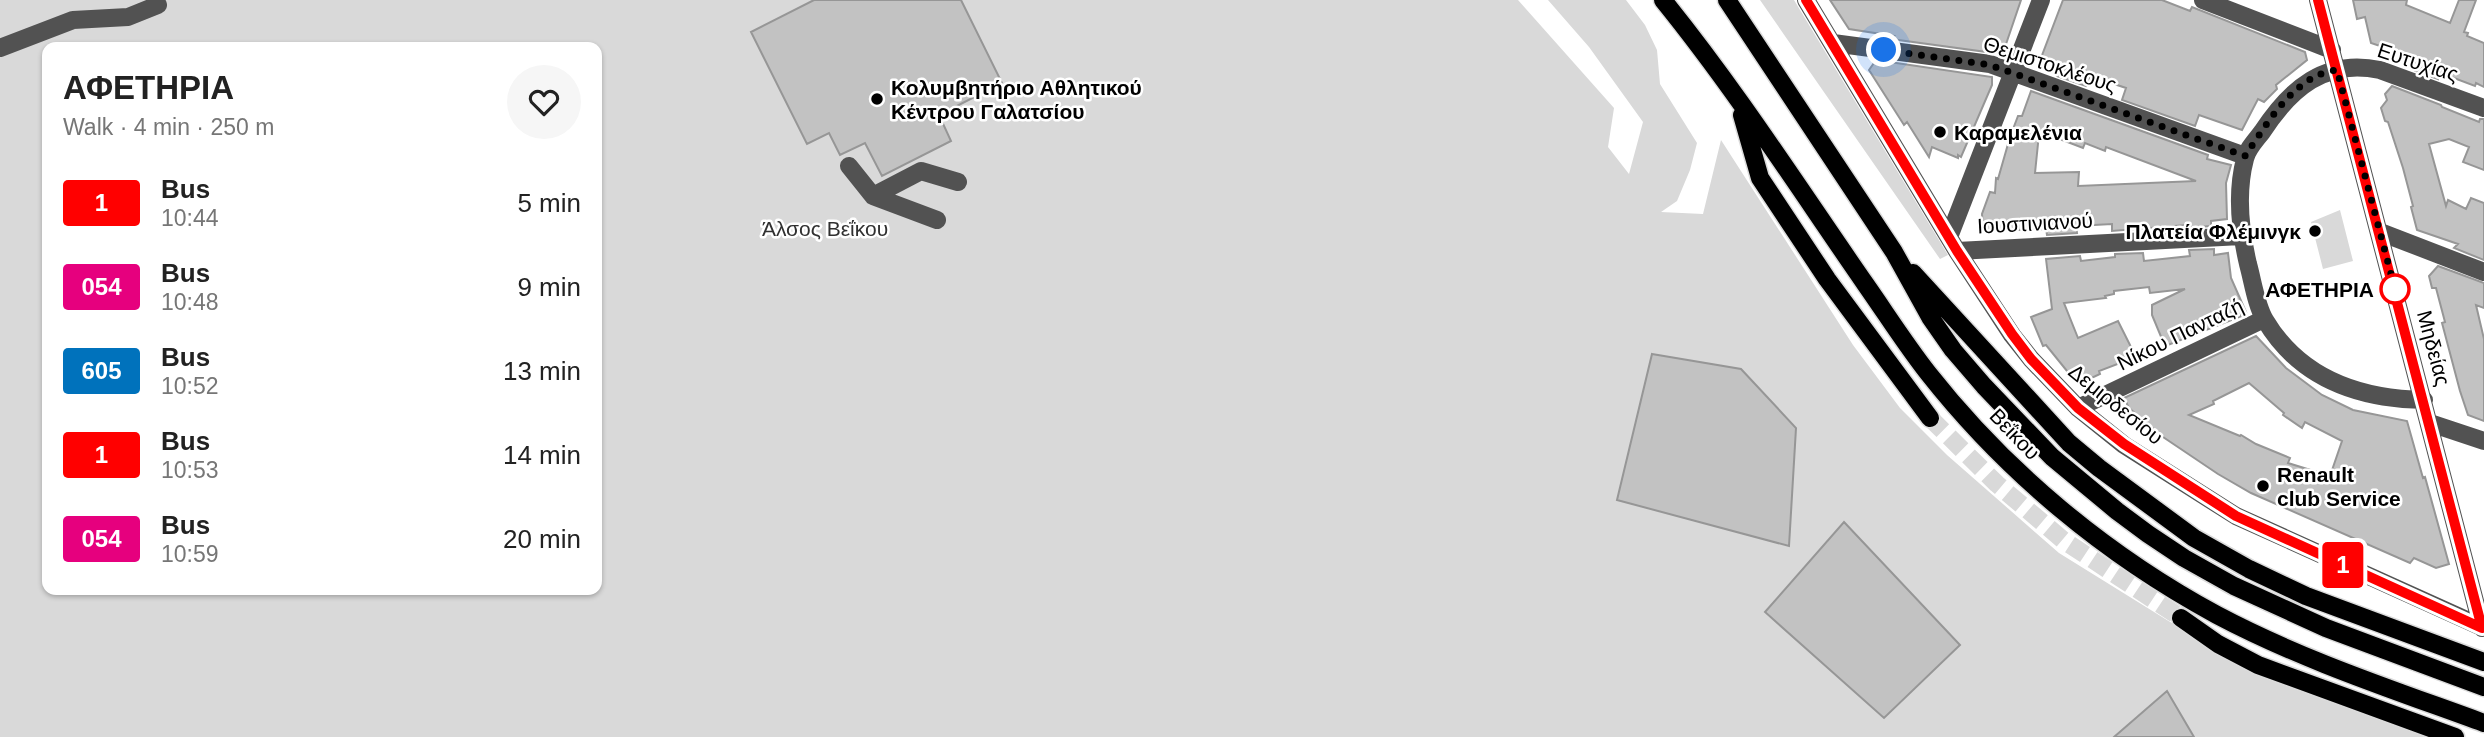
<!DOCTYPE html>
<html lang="en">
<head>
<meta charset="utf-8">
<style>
  body { margin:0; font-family:Arial,sans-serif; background:#f6f6f6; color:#222; height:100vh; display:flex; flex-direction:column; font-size:26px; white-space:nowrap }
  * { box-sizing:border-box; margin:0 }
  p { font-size:23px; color:#767676 }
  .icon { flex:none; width:38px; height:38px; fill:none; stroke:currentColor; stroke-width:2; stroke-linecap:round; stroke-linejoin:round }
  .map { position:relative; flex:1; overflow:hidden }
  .details { position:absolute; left:42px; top:42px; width:560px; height:553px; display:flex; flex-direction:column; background:#fff; border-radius:14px; box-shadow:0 2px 5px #0004 }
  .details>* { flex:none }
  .badge { padding:0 14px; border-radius:5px; font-size:24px; line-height:46px }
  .you { position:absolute; width:35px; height:35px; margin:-18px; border:5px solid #fff; border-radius:50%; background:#1a73e8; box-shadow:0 0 0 10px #1a73e833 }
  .map>.badge { position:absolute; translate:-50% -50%; box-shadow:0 0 0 4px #fff }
  .round { display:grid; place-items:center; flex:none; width:74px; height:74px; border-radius:37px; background:#f6f6f6 }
  .summary { display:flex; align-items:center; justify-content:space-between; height:119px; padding:0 21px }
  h1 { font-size:33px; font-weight:700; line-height:52px }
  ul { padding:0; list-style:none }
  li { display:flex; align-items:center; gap:21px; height:84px; padding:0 21px }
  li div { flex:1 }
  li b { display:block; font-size:26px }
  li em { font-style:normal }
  li .badge { min-width:77px; font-weight:700; text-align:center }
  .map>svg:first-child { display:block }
  .green { fill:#d9d9d9; fill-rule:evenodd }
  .building { fill:#c2c2c2; stroke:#969696; stroke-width:2; fill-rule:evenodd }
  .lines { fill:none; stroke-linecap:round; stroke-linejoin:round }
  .major-tunnel { stroke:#d9d9d9; stroke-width:18; stroke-dasharray:18 9; stroke-linecap:butt }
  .major-casing { stroke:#dbdbdb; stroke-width:21 }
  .minor { stroke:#525252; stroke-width:18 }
  .major { stroke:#000; stroke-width:18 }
  .line-casing { stroke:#fff; stroke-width:16 }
  .line { stroke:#f00; stroke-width:10 }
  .walk { stroke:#000; stroke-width:7; stroke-dasharray:0 12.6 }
  .poi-dot { fill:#000; stroke:#fff; stroke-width:2.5 }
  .stop-dot { fill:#fff; stroke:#f00; stroke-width:3.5 }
  .labels { text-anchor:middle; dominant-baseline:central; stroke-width:5; stroke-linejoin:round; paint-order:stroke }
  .street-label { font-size:21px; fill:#000; stroke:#fff }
  .poi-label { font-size:21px; font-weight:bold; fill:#000; stroke:#fff; text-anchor:start }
  .park-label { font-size:21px; fill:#303030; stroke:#fff }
  .stop-label { font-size:21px; font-weight:bold; fill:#000; stroke:#fff; text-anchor:end }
</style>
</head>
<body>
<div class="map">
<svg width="2484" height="737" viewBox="0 0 2484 737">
  <rect width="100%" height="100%" fill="#fff"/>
  <path class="green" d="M0,0H1518L1614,108L1608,147L1629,174L1643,122L1589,47L1548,0H1626L1645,25L1657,50L1660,84L1697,143L1690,170L1677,201L1661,212L1703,214L1721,140L1853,345L1900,408L1947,455L2059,553L2175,625L2258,668L2439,737H0ZM47,47H597V590H47Z
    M1760,0H1794L1948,255L1940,259Z
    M2340,210L2353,261L2323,269L2311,222Z"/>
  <path class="building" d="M814,0H961L1002,83L939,115L951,141L882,176L865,143L840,155L829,133L807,144L751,32Z
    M1830,0H2021L2004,50L1994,49V53L1891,39L1894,36L1849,29Z
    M2063,0H2162L2190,11L2192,7L2305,52L2307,60L2276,85L2277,89L2264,102L2258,99L2242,130L2199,115L2195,126L2122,100L2126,88L2090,76L2086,86L2057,76L2059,65L2041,58Z
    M2353,0H2407L2406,5L2450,23L2459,0H2476L2464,32L2468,33L2467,36L2484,43V87L2476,83L2475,86L2438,72V79L2416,71L2424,66L2399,56L2401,53L2371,43L2365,17L2357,19Z
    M1876,60L1992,77V85L1961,157L1958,155V158L1932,147L1929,157L1907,122L1904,125L1869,70Z
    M2392,86L2441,105L2442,107L2479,122L2480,119H2484V170L2463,162L2469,147L2449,139L2429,144L2446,206L2448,200L2466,209L2471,198L2484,203V260L2454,248L2458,244L2417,230L2411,207L2413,206L2403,168L2388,122L2385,121L2381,108L2387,100L2385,94Z
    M2031,91L2208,155L2207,159L2231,165L2226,183L2227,219L2211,221V226L2186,228V225L2112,231V224L2076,226L2077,233L2047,235L2046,229L1983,231L1982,214L1990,192L1995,193L1996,178L1998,179L2010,137L2018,116H2022ZM2044,133L2083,148L2085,143L2105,151L2106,147L2196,181L2078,186L2079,172L2035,173L2039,134L2043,135Z
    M2214,249V255L2228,253L2231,278L2246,312L2240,314L2242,316L2168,345L2164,344L2152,315V305L2185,289L2150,293L2149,287L2114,291V294L2105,296L2106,298L2064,303L2078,338L2118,321L2136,357L2099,371L2100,374L2081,383L2073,374L2071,376L2046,345L2043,346L2031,317L2052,309L2046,259L2080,256L2081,261L2115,257V254L2143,253L2144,261L2190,256L2189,250Z
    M2438,266L2484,283V308L2476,305L2484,339V421L2468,415L2460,391L2442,323L2445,322L2436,288H2432L2429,276Z
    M2256,336L2286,368L2322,395L2353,410L2407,421L2423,478L2425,477L2449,564L2436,568L2414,558L2410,563L2251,493L2218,474L2163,437L2129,408L2124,398ZM2249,383L2284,413L2283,415L2302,428L2305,422L2342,441L2330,476L2288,463L2290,458L2256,444L2241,435L2240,436L2189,415L2214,404L2213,401Z
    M1652,354L1741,369L1796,428L1789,546L1617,500Z
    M1844,522L1960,645L1884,718L1765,612Z
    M2167,691L2194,737H2114Z"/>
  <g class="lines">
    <path class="major-tunnel" d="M1930,418L1997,484L2063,540L2181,618"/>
    <g class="major-casing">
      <path id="major" d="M1663,0C1736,90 1800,190 1866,285C1887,315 1906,345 1928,373C2006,472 2106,555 2217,615C2302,660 2394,690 2484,723
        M1727,0L1894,252L1930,317L1953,350L1984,386L2052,457L2117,511L2148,534L2184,558L2234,586L2326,628L2484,687
        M1742,115L1760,178L1827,279L1930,418
        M1913,273L2069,443L2099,468L2194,538L2249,569L2306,596L2484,662
        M2181,618L2218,644L2258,665L2455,737"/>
    </g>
    <path class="minor" d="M1806,0L1957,251L2012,335L2031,359L2078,408L2124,445L2236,516L2484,628
      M2203,0L2332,50
      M2318,0L2482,628
      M1833,43L1990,64L2245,156
      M0,48L73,20L128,17L158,5
      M849,166L873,196L921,171L958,182
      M873,196L937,220
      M2380,232L2484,272
      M1949,237L2041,0
      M1957,251L2241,236
      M2424,400C2359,399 2300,379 2265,320C2256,305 2253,282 2248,264C2240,230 2236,193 2245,159C2247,149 2256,140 2262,132C2290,89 2325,58 2380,70L2484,108
      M2078,408L2264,319
      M2430,423L2484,441"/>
    <use href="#major" class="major"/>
  </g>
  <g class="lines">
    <g class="line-casing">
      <path id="line" d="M1806,0L1957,251L2012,334L2031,359L2078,408L2124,444L2236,516L2482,628L2318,0"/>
    </g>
    <use href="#line" class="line"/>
    <path class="walk" d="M1884,50L1990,65L2245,156C2265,127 2284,93 2316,76C2322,73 2330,71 2337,70L2395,289"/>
  </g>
  <g class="poi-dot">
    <circle cx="877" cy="99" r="7"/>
    <circle cx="1940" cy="132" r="7"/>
    <circle cx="2315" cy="231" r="7"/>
    <circle cx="2263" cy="486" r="7"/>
  </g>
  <circle class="stop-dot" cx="2395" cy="289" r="14"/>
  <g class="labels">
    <g class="street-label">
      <text transform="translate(2418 62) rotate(18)">Ευτυχίας</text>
      <text transform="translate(2050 64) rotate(18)">Θεμιστοκλέους</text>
      <text transform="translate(2035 223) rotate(-3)">Ιουστινιανού</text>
      <text transform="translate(2180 334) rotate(-26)">Νίκου Πανταζή</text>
      <text transform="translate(2434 348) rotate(75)">Μηδείας</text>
      <text transform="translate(2116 404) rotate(39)">Δεμιρδεσίου</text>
      <text transform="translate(2015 434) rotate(46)">Βεΐκου</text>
    </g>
    <g class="poi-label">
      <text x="891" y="87">Κολυμβητήριο Αθλητικού<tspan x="891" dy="24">Κέντρου Γαλατσίου</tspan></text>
      <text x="1954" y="132">Καραμελένια</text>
      <text x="2301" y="231" text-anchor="end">Πλατεία Φλέμινγκ</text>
      <text x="2277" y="474">Renault<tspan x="2277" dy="24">club Service</tspan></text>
    </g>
    <g class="park-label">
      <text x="825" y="228">Άλσος Βεΐκου</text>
    </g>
    <g class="stop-label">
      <text x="2374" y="289">ΑΦΕΤΗΡΙΑ</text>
    </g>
  </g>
</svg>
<div class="you" style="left:1884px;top:50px"></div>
<b class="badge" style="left:2343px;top:565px;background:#f00;color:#fff">1</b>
<section class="details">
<div class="summary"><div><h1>ΑΦΕΤΗΡΙΑ</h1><p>Walk · 4 min · 250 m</p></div><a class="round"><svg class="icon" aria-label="heart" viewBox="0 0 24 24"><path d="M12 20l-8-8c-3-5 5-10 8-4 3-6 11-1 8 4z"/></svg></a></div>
<ul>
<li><span class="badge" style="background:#f00;color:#fff">1</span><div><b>Bus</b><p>10:44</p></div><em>5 min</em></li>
<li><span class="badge" style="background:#e6007e;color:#fff">054</span><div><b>Bus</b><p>10:48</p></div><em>9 min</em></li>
<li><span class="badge" style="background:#0072bc;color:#fff">605</span><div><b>Bus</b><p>10:52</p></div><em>13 min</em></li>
<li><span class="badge" style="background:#f00;color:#fff">1</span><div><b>Bus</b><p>10:53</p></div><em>14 min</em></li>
<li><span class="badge" style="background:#e6007e;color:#fff">054</span><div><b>Bus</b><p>10:59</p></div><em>20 min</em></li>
</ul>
</section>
</div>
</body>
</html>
